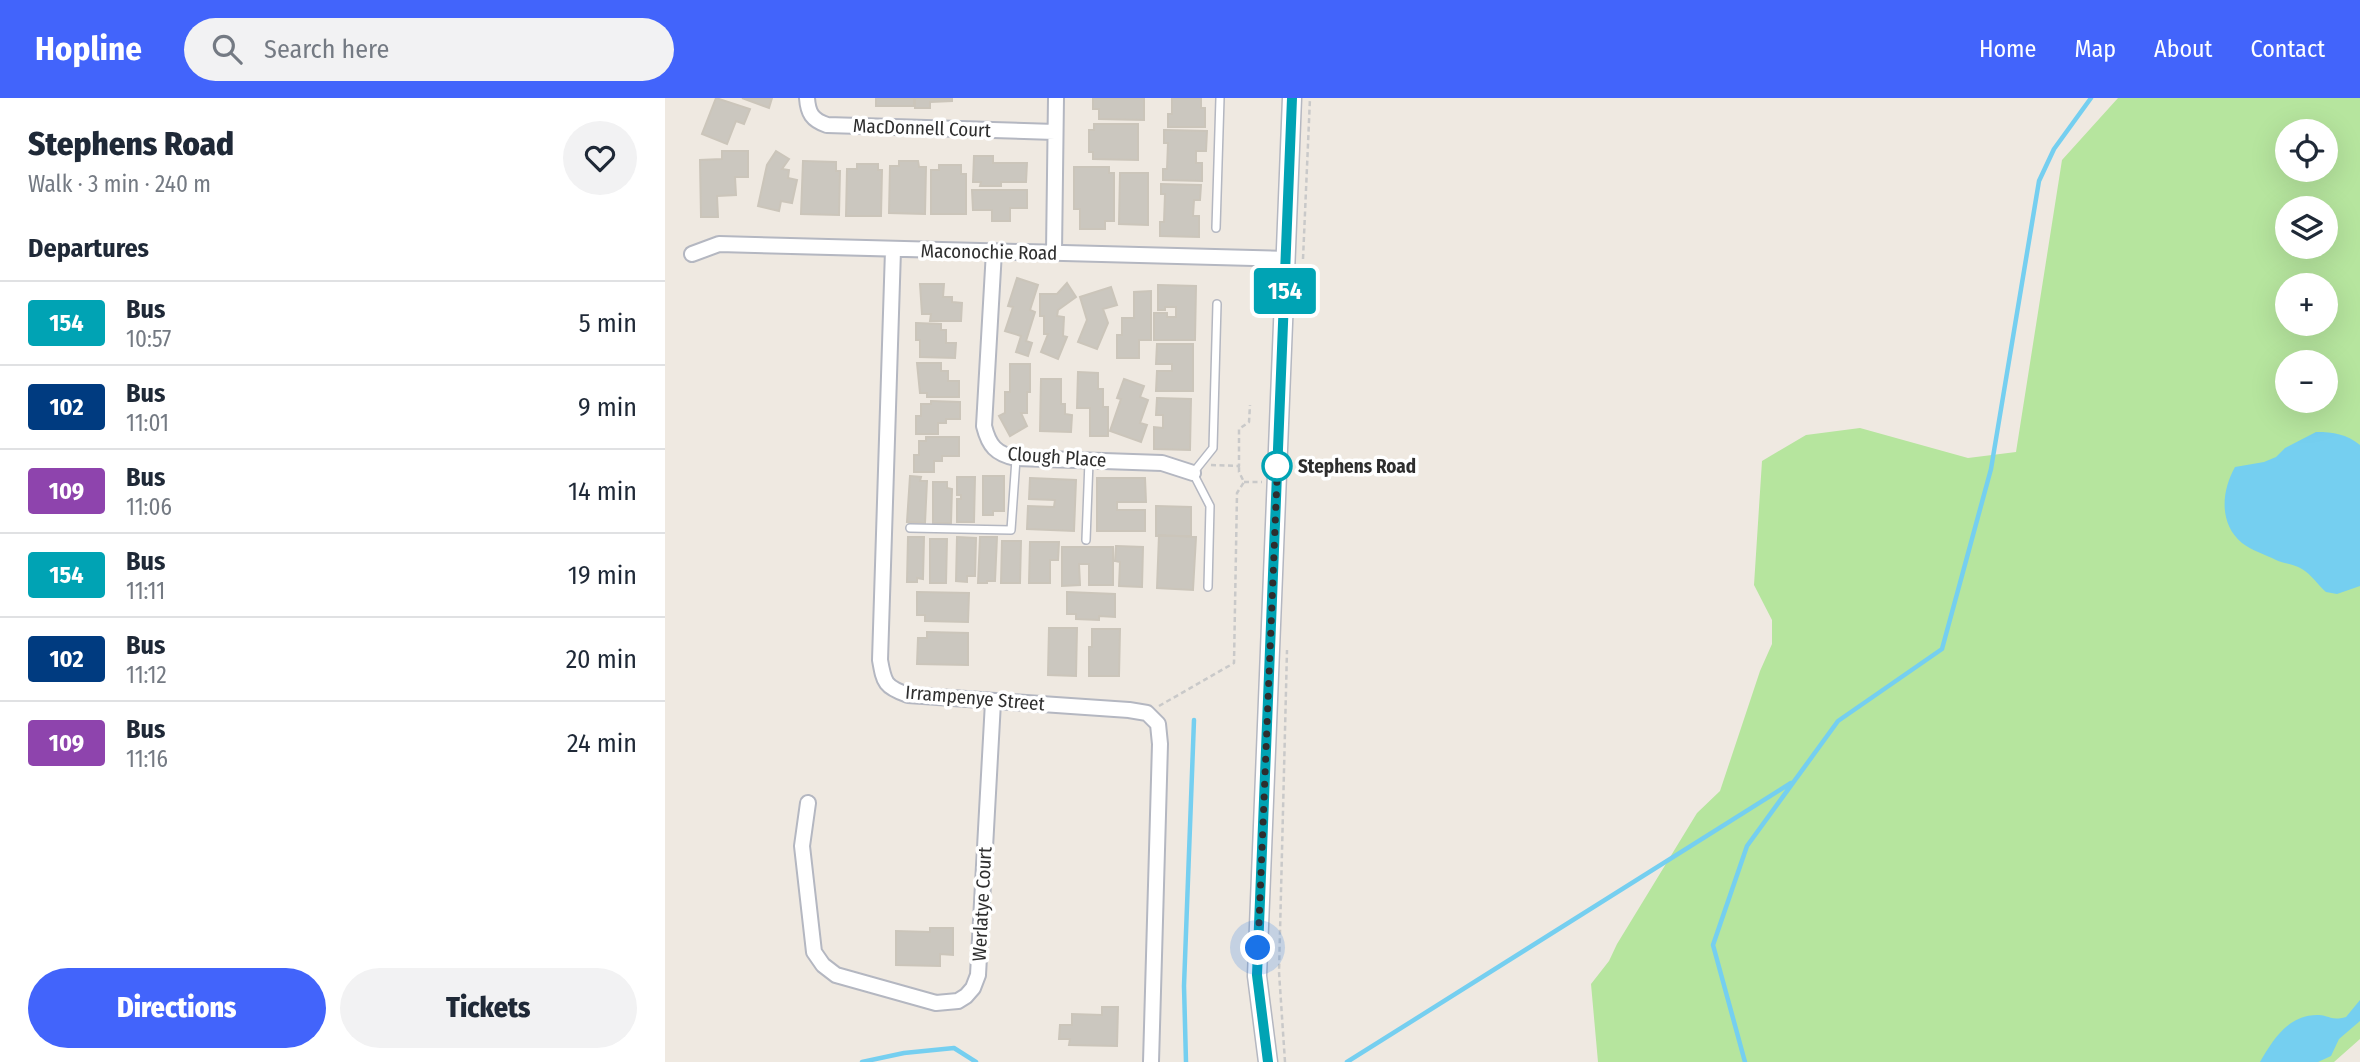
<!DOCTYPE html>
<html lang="en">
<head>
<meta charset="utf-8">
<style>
  body { margin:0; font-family:"Fira Sans Condensed",sans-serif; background:#f2f2f3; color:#1f2937; height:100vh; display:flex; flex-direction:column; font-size:26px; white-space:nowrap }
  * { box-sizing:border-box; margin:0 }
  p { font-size:23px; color:#747a83 }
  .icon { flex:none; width:38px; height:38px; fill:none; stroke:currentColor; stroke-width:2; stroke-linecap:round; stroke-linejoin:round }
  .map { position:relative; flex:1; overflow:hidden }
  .drawer { display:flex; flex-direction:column; background:#fff; width:665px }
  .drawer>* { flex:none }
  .badge { padding:0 14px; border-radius:5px; font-size:24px; line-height:46px }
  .fabs { position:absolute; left:1610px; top:21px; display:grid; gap:14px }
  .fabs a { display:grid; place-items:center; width:63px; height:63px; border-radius:50%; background:#fff; box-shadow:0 7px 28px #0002; font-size:35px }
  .you { position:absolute; width:35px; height:35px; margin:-18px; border:5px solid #fff; border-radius:50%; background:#1a73e8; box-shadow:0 0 0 10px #1a73e833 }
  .map>.badge { position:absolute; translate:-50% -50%; box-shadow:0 0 0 4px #fff }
  h2 { padding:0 28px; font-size:26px; line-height:63px }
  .round { display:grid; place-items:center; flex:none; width:74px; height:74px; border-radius:37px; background:#f2f2f3 }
  .summary { display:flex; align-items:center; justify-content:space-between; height:119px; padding:0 28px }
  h1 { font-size:33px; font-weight:800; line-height:52px }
  .action { display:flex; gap:14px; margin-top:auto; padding:14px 28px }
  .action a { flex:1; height:80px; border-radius:42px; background:#4264fb; color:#fff; font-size:28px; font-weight:800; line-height:80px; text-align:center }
  .action a+a { background:#f2f2f3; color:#1f2937 }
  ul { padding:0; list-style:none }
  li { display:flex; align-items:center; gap:21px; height:84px; padding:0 28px; border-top:2px solid #e0e1e3 }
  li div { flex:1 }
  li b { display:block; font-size:26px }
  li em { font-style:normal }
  li .badge { min-width:77px; font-weight:700; text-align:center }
  header { display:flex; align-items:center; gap:42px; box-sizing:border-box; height:98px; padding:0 35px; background:#4264fb; color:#fff }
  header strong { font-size:33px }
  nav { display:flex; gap:38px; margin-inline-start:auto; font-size:24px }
  .search { width:490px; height:63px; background:#f2f2f3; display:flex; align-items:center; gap:18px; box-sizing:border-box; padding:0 24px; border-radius:38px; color:#747a83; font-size:26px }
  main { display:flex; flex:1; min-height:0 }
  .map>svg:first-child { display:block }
  .green { fill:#b6e59e; fill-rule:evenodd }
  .water { fill:#75cff0 }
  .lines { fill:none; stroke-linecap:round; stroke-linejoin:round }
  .stream { stroke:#75cff0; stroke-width:4.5 }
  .building { fill:#cbc7bf; stroke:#cbc5ba; stroke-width:2 }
  .service-casing { stroke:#b4b7c1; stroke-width:10 }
  .minor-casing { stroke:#b4b7c1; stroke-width:18 }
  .tertiary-casing { stroke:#b4b7c1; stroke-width:21 }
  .path { stroke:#c9c9c9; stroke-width:2.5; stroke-dasharray:5 3.5; stroke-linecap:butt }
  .service { stroke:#fff; stroke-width:7 }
  .minor { stroke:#fff; stroke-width:14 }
  .tertiary { stroke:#fff; stroke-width:18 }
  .line-casing { stroke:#fff; stroke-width:16 }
  .line { stroke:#00a3b4; stroke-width:10 }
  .walk { stroke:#2e2e2e; stroke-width:7; stroke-dasharray:0 12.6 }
  .stop-dot { fill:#fff; stroke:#00a3b4; stroke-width:3.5 }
  .labels { text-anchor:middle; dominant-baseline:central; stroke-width:7; stroke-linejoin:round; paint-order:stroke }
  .street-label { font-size:19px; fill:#2e2e2e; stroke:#fff }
  .stop-label { font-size:19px; font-weight:bold; fill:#2e2e2e; stroke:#fff; text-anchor:start }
</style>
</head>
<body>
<header>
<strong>Hopline</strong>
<div class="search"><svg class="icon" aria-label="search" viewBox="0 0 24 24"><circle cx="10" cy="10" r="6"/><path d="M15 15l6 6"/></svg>Search here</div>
<nav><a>Home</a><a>Map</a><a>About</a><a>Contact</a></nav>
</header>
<main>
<section class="drawer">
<div class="summary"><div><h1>Stephens Road</h1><p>Walk · 3 min · 240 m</p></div><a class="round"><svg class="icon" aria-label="heart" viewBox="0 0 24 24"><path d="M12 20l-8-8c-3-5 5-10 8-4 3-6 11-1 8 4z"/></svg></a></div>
<h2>Departures</h2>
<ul>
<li><span class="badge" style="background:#00a3b4;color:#fff">154</span><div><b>Bus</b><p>10:57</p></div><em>5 min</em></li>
<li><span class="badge" style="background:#003b80;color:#fff">102</span><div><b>Bus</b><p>11:01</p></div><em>9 min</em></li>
<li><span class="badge" style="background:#8e44ad;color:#fff">109</span><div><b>Bus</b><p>11:06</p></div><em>14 min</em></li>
<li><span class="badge" style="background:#00a3b4;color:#fff">154</span><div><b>Bus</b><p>11:11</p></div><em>19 min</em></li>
<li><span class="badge" style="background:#003b80;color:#fff">102</span><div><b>Bus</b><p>11:12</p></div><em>20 min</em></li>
<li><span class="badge" style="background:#8e44ad;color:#fff">109</span><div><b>Bus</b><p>11:16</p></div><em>24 min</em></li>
</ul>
<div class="action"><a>Directions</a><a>Tickets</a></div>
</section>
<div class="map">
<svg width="1695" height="964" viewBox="0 0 1695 964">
  <rect width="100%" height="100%" fill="#efe9e1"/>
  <path class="green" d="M1453,0H1695V941L1669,964H933L926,886L944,863L952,846L1032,715L1055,693L1095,573L1107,546V522L1089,487L1097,363L1141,337L1195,330L1303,360L1351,354L1397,62ZM1622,33H1661V72H1622ZM1622,110H1661V149H1622ZM1622,187H1661V226H1622ZM1622,264H1661V303H1622Z"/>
  <path class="water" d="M1651,334C1669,334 1681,336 1695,347V488L1672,496L1661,494C1653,487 1646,476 1637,471C1629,466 1620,466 1611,462C1601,457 1586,452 1577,445C1553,425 1557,392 1570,369L1599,364L1611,359L1620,350Z
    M1695,902V923L1674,941L1666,958L1653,964H1595C1608,942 1623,916 1654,917C1666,918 1666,923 1681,919Z"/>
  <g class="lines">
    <path class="stream" d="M197,964L239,955L289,950L311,964
      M521,964L519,888L529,622
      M682,964L1126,685
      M1080,964L1048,847L1082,748L1173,623L1277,551L1326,371L1374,83L1389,51L1426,0"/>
  </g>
  <path class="building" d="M51,0L85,11L79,26L71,23L62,46L37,36Z
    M77,0H107L104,10Z
    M211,0H249V8H211Z
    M250,0H287V3L265,4V10H250Z
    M428,0H479V22L434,21V11H428Z
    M507,0H536V10H540V29H503V16H507Z
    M429,26H473V62L428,61V54H424V32H429Z
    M499,32L542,33L541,53H531V65H537V83L498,82V71H502L503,45H499Z
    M57,53H83V79H70L71,97L52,98L53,119H36L35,62L57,61Z
    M111,53L124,61L117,71L124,72L123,80L132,82L127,105L116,103L114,113L93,108L102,67Z
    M309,58H328V65H362L361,84H336V88H315L316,84H308Z
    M138,63L171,64V73H175L174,117L136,116Z
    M234,63H253L254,69H261L260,116L224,115L225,68H234Z
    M192,66H213V72H217L216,118H181L182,71H192Z
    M274,67H296V76H301V116H266V72H274Z
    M409,69H444V75H449V123H440V131H415V111H409Z
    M455,75H483V127L454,126Z
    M496,86L536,87L535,102H529L528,118H534V139L495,138V124H499L500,96H496Z
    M307,92H362V110H345V123H327V112H308Z
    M352,180L373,187L365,212L370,214L361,243L367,245L363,258L351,254L356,238L340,233L348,209L343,208Z
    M402,185L411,199L393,212L392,218L399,219L398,238L402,239L393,261L376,254L383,236H379V218H375V196H392Z
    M255,186H279L278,199H287V204L297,205L296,223H265L266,216H257Z
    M493,187L531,188L530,242H489V215H502V219H511V209H500V212H493Z
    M446,189L452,207L438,211L443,225L432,251L413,244L422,222L415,199Z
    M486,193V242H474V260H452V237H457V220H469V194Z
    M251,225L276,226V232H281V245H291L290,260L255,259V242H251Z
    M492,246H528V293H491L492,273H507V266H491Z
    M252,265H276V273H283V283H294V299H262V295H255Z
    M345,266H365V294H362V315H356L362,328L345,338L334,318L340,315V294H345Z
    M413,274L433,275V291H438V309H443V338H425V310H412Z
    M376,281H396V306H400V316L407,317L406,334L375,333Z
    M459,281L479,288L475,299L483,302L475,325L482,327L476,344L445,333L456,301L452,300Z
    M492,300L526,301L525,352L489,351V329L498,330V317H491Z
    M266,303L295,304V321H281V325H273V336H251V318H256V306H266Z
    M261,339H294V358H277V363H269V374H249V357H254V343H261Z
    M245,378L256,379L255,383H262L260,425L242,424Z
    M318,378H339V413H328V417H318Z
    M292,379H310L309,424H292V401H296V397H292Z
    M365,380L411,382L409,433L362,431L363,408L389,409L390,402L364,401Z
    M432,380H480L481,404H452V412H480V433H432Z
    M268,384H282V390L287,391L286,425H268Z
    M491,408L526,409V438H491Z
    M494,437L531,439L528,492L492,490Z
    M243,439H259L258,481L252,480V484H242Z
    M292,439L311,440L310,478H302V484L291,483Z
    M315,439H332L330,483H322V485H313Z
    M265,441H282L281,485H265Z
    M337,443H356L355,485H336Z
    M365,444H394L393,462H385V485H364Z
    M451,448L478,449L477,489L454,488L455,464L450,463Z
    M397,449H448V487H424V466H414L415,487L397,488Z
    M252,494L304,495L303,524L260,523V517H252Z
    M402,494L450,496V519L434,518V522L411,521V516H402Z
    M384,530H412L411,578L383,577Z
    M427,531H455L454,578H424V549H427Z
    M262,534L303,535V567L252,566L253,540H262Z
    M265,830H288V857L275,856V868L231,867V833L265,834Z
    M437,909H453L452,948L404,947L405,941H394L395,927H407V916L437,917Z"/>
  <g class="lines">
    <g class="service-casing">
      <path id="service" d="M551,130L555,0
        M245,430L346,432L351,361
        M421,442L424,363
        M543,489L545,408L528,375L548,350L552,206"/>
    </g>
    <g class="minor-casing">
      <path id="minor" d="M142,0C143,15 147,22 162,27L390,34
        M228,152L215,562C219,585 220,589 243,597L464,612L482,615L493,626L495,646L486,964
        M329,153L319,328C324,348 331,356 351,360L497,365L528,375
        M389,154L391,0
        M27,156L54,146L622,161
        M143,705L137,748L149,854L158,867L171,877L271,905L293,903L301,898L308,890L313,877L328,604"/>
    </g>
    <g class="tertiary-casing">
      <path id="tertiary" d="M603,964L592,878L627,0"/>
    </g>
    <path class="path" d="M638,161L645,0
      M546,367L574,368V331L584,324L585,307
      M579,384H597
      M494,608L569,565L572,395L579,384L574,374V368
      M620,964L614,874L622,552"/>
    <use href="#service" class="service"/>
    <use href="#minor" class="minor"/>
    <use href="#tertiary" class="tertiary"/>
  </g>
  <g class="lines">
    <g class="line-casing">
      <path id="line" d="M603,964L592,877L627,0"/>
    </g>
    <use href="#line" class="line"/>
    <path class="walk" d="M593,850L613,356L612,368"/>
  </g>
  <circle class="stop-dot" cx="612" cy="368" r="14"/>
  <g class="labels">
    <g class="street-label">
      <text transform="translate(257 30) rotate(2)">MacDonnell Court</text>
      <text transform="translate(324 154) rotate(1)">Maconochie Road</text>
      <text transform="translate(392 359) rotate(4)">Clough Place</text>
      <text transform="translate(310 600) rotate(5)">Irrampenye Street</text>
      <text transform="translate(317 806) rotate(-87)">Werlatye Court</text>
    </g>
    <g class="stop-label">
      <text x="633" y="368">Stephens Road</text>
    </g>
  </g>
</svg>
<div class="fabs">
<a><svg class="icon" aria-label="locate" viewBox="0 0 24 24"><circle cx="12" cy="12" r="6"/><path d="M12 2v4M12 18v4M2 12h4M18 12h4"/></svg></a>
<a><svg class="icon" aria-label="layers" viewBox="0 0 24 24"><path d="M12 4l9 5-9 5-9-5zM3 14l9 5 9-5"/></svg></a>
<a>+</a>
<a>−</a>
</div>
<div class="you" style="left:593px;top:850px"></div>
<b class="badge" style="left:620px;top:193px;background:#00a3b4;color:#fff">154</b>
</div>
</main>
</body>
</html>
